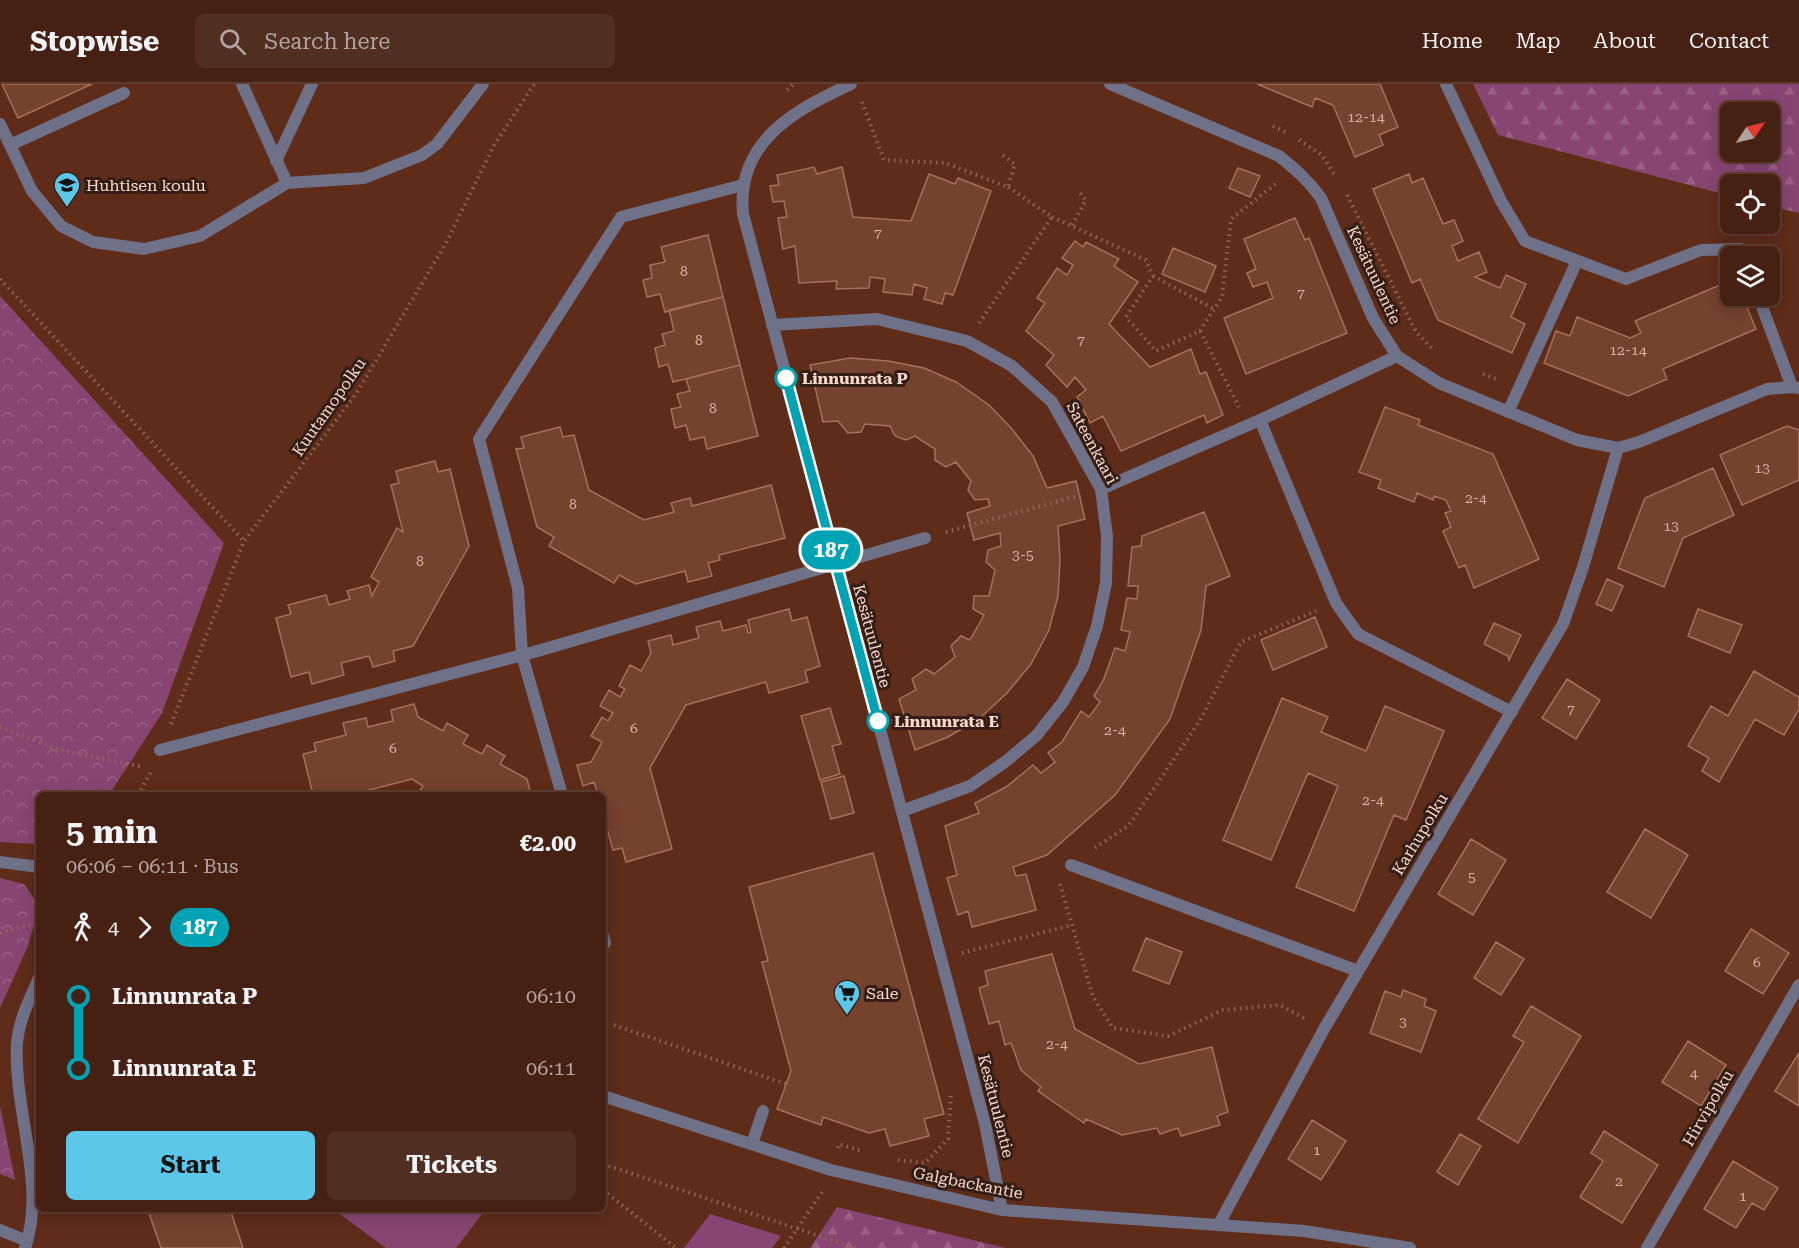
<!DOCTYPE html>
<html lang="en">
<head>
<meta charset="utf-8">
<style>
  body { margin:0; font-family:"Roboto Serif",serif; background:#502e21; color:#f1f3f6; height:100vh; display:flex; flex-direction:column; font-size:22px; white-space:nowrap }
  * { box-sizing:border-box; margin:0 }
  p { font-size:20px; color:#b0a3a0 }
  .icon { flex:none; width:33px; height:33px; fill:none; stroke:currentColor; stroke-width:2; stroke-linecap:round; stroke-linejoin:round }
  .map { position:relative; flex:1; overflow:hidden }
  .drawer { position:absolute; left:36px; top:708px; width:570px; height:420px; display:flex; flex-direction:column; background:#462113; border-radius:9px; box-shadow:0 3px 15px #0003,0 0 0 2px #5e3e33 }
  .drawer>* { flex:none }
  .badge { padding:0 12px; border-radius:20px; font-size:21px; line-height:39px }
  .needle { width:39px; rotate:55deg }
  .fabs { position:absolute; left:1720px; top:18px; display:grid; gap:12px }
  .fabs a { display:grid; place-items:center; width:60px; height:60px; border-radius:9px; background:#462113; box-shadow:0 3px 15px #0003,0 0 0 2px #5e3e33; font-size:30px }
  .map>.badge { position:absolute; translate:-50% -50%; box-shadow:0 0 0 3px #fff }
  .legs { display:flex; align-items:center; gap:9px; height:66px; padding:0 30px; font-size:20px }
  .legs p { margin-inline-start:auto }
  .overview { display:flex; align-items:center; justify-content:space-between; height:102px; padding:0 30px }
  h1 { font-size:33px; font-weight:700; line-height:45px }
  .cta { display:flex; gap:12px; margin-top:auto; padding:12px 30px }
  .cta a { flex:1; height:69px; border-radius:9px; background:#5cc7e8; color:#111; font-size:24px; font-weight:700; line-height:69px; text-align:center }
  .cta a+a { background:#502e21; color:#f1f3f6 }
  ul { padding:0 30px; list-style:none }
  li { display:flex; align-items:center; gap:21px; height:72px; font-size:22px }
  li i { display:grid; place-items:center; width:9px; height:100%; margin:0 8px; background:currentColor }
  li i::after { content:''; width:15px; height:15px; margin:-8px; border:4px solid; border-radius:50%; background:#462113 }
  li p { margin-inline-start:auto }
  li:first-child i { background:linear-gradient(#0000 50%,currentColor 0) }
  li:last-child i { background:linear-gradient(currentColor 50%,#0000 0) }
  header { display:flex; align-items:center; gap:36px; box-sizing:border-box; height:84px; padding:0 30px; background:#462113; border-bottom:2px solid #5e3e33 }
  header strong { font-size:28px }
  nav { display:flex; gap:33px; margin-inline-start:auto; font-size:21px }
  .search { width:420px; height:54px; background:#502e21; display:flex; align-items:center; gap:15px; box-sizing:border-box; padding:0 21px; border-radius:9px; color:#b0a3a0; font-size:22px }
  .map>svg:first-child { display:block }
  .grass { fill:#884572 }
  .forest { fill:url(#forest-firs); fill-rule:evenodd }
  .park { fill:url(#park-crowns) }
  .building { fill:#75422e; stroke:#a8705c; stroke-width:1.5 }
  .lines { fill:none; stroke-linecap:round; stroke-linejoin:round }
  .path { stroke:#926656; stroke-width:4; stroke-dasharray:1.5 4.5; stroke-linecap:butt }
  .lane { stroke:#6f7188; stroke-width:12 }
  .street { stroke:#6f7188; stroke-width:12 }
  .line-1-casing { stroke:#fff; stroke-width:14 }
  .line-1 { stroke:#00a3b4; stroke-width:9 }
  .stop-1-dot { fill:#fff; stroke:#00a3b4; stroke-width:3 }
  .labels { text-anchor:middle; dominant-baseline:central; stroke-width:6; stroke-linejoin:round; paint-order:stroke }
  .number-label { font-size:14px; fill:#d7b2a4 }
  .poi-label { font-size:16px; fill:#f8d8cc; stroke:#331d14; text-anchor:start }
  .street-label { font-size:16px; fill:#f8d8cc; stroke:#331d14 }
  .stop-label { font-size:16px; font-weight:bold; fill:#f8d8cc; stroke:#331d14; text-anchor:start }
</style>
</head>
<body>
<header>
<strong>Stopwise</strong>
<div class="search"><svg class="icon" aria-label="search" viewBox="0 0 24 24"><circle cx="10" cy="10" r="6"/><path d="M15 15l6 6"/></svg>Search here</div>
<nav><a>Home</a><a>Map</a><a>About</a><a>Contact</a></nav>
</header>
<div class="map">
<svg width="1799" height="1164" viewBox="0 0 1799 1164">
  <defs>
    <pattern id="forest-firs" width="22" height="20" patternUnits="userSpaceOnUse" patternTransform="scale(1.5)"><rect width="22" height="20" fill="#884572"/><path d="M5 1l3.5 6h-7zM16 11l3.5 6h-7z" fill="#9a5f85"/></pattern>
    <pattern id="park-crowns" width="20" height="18" patternUnits="userSpaceOnUse" patternTransform="scale(1.5)"><rect width="20" height="18" fill="#884572"/><path d="M2 6a3 3 0 1 1 6 0M12 15a3 3 0 1 1 6 0" fill="none" stroke="#9a5f85"/></pattern>
  </defs>
  <rect width="100%" height="100%" fill="#5e2c19"/>
  <path class="grass" d="M333,1125H486L456,1164H386Z
    M710,1130L781,1152L772,1164H684Z"/>
  <path class="forest" d="M1473,0H1799V129L1770,122V100H1731V112L1498,51ZM1731,28H1770V68H1731Z
    M837,1123L1006,1164H810Z"/>
  <path class="park" d="M0,212L224,459L162,629L109,711H39V760L0,758Z
    M0,794L24,800L39,822L28,862L0,924Z
    M0,1022L15,1096L0,1090Z"/>
  <path class="building" d="M2,0H92L18,34Z
    M1257,0H1380L1398,43L1379,51L1383,61L1355,73L1333,21L1315,14L1312,23Z
    M814,83L817,90L842,83L853,133L911,137L929,90L955,100L958,94L991,107L953,211L945,209L942,220L924,215L927,204L914,200L912,211L883,208L885,195L870,193L869,204L836,205L837,197L799,199L795,162L783,165L778,134L787,133L784,117L773,118L770,102L779,101L777,91Z
    M1238,84L1260,92L1250,113L1229,104Z
    M1409,90L1412,99L1423,94L1443,140L1454,136L1463,157L1452,162L1458,177L1479,168L1487,188L1475,193L1500,204L1506,191L1526,200L1511,233L1525,240L1512,269L1438,236L1420,195L1412,199L1373,105Z
    M1295,134L1305,156L1309,154L1347,249L1246,290L1224,234L1273,214L1267,198L1253,203L1247,189L1256,185L1244,155Z
    M708,151L723,213L665,228L660,210L647,213L643,196L652,194L650,181L665,178L661,163Z
    M1075,157L1083,163L1086,158L1119,175L1114,182L1138,198L1109,240L1150,283L1191,265L1200,290L1206,288L1223,331L1207,339L1204,331L1121,367L1103,332L1090,339L1077,313L1086,306L1075,293L1067,303L1046,281L1054,271L1026,247L1045,219L1037,214L1057,184L1067,191L1073,181L1062,174Z
    M1173,164L1216,182L1205,208L1162,190Z
    M1727,198L1735,218L1743,214L1756,245L1663,285L1667,295L1628,312L1544,279L1556,247L1570,252L1577,233L1630,254L1641,249L1635,237Z
    M723,213L740,281L673,298L668,280L659,283L655,264L665,261L662,250L674,247L669,226Z
    M850,274L888,277L924,284L956,298L989,321L1012,345L1033,372L1047,404L1076,397L1085,435L1058,442L1060,476L1058,512L1049,546L1031,580L1007,609L979,635L948,653L915,666L899,615L916,606L912,595L926,585L934,590L955,573L951,562L961,552L970,556L984,531L973,525L974,512H989L995,486L986,478L988,466L1001,462L1000,449L974,456L967,429L990,422L988,415L975,416L968,406L971,397L956,378L946,383L935,376V365L915,352L906,356L895,352L890,342L865,340L861,348L848,349L838,337L823,338L810,281Z
    M740,281L758,352L707,365L704,353L690,356L686,341L675,344L671,325L681,323L677,310L690,307L686,295Z
    M1385,323L1420,336L1418,341L1493,370L1539,475L1474,504L1465,481L1459,484L1443,447L1451,443L1445,429L1451,427L1446,416L1434,412L1433,416L1417,409L1414,418L1378,404L1381,396L1359,388Z
    M1787,342L1799,346V396L1742,421L1720,371Z
    M560,343L563,353L574,351L589,406L644,436L674,428L671,419L690,414L692,422L771,401L785,454L719,471L720,476L708,479L712,492L688,498L685,487L636,500L619,491L614,499L549,462L554,453L537,443L516,365L524,364L521,353Z
    M435,377L438,388L450,385L469,462L413,562L393,567L395,577L373,583L369,572L341,579L344,591L312,600L309,588L291,593L276,534L291,530L288,521L326,511L329,521L350,515L347,507L369,501L372,512L379,498L371,493L397,444L403,448L391,401L399,399L396,387Z
    M1713,384L1734,431L1683,454L1664,503L1618,484L1645,414Z
    M1204,428L1230,492L1206,502L1201,546L1170,635L1115,711L1047,771L1013,783L1016,792L1026,790L1036,826L972,843L968,827L958,831L947,794L957,791L945,742L979,729L975,719L1006,703L1033,681L1041,689L1055,678L1048,669L1062,658L1081,627L1089,633L1100,618L1094,612L1103,597L1115,564L1125,567L1130,548L1121,546L1127,514L1137,515L1138,502H1128L1132,463L1141,462L1142,452Z
    M1607,495L1623,502L1612,527L1596,520Z
    M789,525L792,537L807,533L820,582L805,587L808,598L769,609L766,598L686,621L650,684L672,765L626,778L622,764L613,766L603,730V711H598L594,698L583,702L577,681L591,678L602,658L591,652L602,633L608,637L613,629L600,622L609,606L620,613L625,605L619,602L630,581L641,587L651,569L648,557L671,551L673,561L699,554L696,543L720,537L723,547L746,541L748,549L751,548L748,536Z
    M1698,525L1742,541L1730,569L1688,552Z
    M1315,533L1327,563L1273,586L1261,556Z
    M1494,539L1521,551L1509,576L1508,572L1484,560Z
    M1754,587L1799,613V625L1784,651L1755,635L1719,698L1702,687L1709,674L1688,662L1711,622L1728,632Z
    M1567,595L1600,616L1576,655L1542,634Z
    M1282,614L1328,633L1321,648L1366,667L1385,622L1444,647L1406,736L1394,731L1354,827L1296,803L1338,702L1308,689L1271,776L1223,756Z
    M414,620L418,633L443,647L447,639L468,651L463,660L482,670L487,661L505,672L500,680L527,695L531,711H424L419,708L423,702L412,695L350,711H313L303,670L316,667L314,659L346,651L343,639L366,634L368,643L393,637L391,626Z
    M830,624L841,660L832,662L840,690L820,696L801,632Z
    M844,692L854,729L831,735L821,698Z
    M1645,745L1688,771L1651,834L1607,808Z
    M1471,755L1506,776L1473,831L1438,810Z
    M873,769L944,1030L924,1035L929,1052L890,1062L885,1045L869,1049L823,1033L821,1041L777,1025L791,987L762,878L768,877L749,803Z
    M1751,845L1789,869L1763,910L1725,887Z
    M1146,854L1182,868L1169,900L1133,886Z
    M1496,858L1524,875L1501,911L1474,894Z
    M1052,870L1075,945L1139,980L1212,963L1228,1028L1217,1032L1220,1041L1181,1052L1178,1044L1160,1050L1157,1044L1122,1051L1086,1035L1084,1039L1038,1007L1041,1003L1021,986L1011,959L1005,961L999,937L989,940L979,904L988,901L985,887Z
    M1403,906L1426,915L1424,922L1436,927L1421,968L1370,949L1385,907L1401,913Z
    M1531,922L1581,952L1518,1059L1478,1035L1524,958L1513,952Z
    M1688,957L1726,981L1701,1022L1662,998Z
    M1799,969V1022L1775,1007Z
    M1312,1036L1346,1057L1321,1096L1288,1075Z
    M1604,1047L1658,1081L1622,1139L1580,1113L1603,1077L1591,1069Z
    M1460,1050L1481,1062L1458,1101L1437,1088Z
    M1733,1077L1778,1104L1764,1126L1752,1119L1736,1144L1704,1125Z
    M230,1125L243,1164H161L148,1126Z"/>
  <g class="lines">
    <path class="path" d="M787,6L793,0
      M862,18L884,76L945,79L1008,103L1015,80L1001,70
      M1273,42L1288,49
      M1299,56L1322,71L1334,90
      M1347,111L1416,248L1434,266
      M1052,133L1146,176L1153,192L1126,233L1156,267L1200,247L1239,323
      M1072,141L1086,116L1079,108
      M1153,192L1214,225
      M0,195L244,457
      M979,239L1052,133L1008,103
      M1200,247L1222,213L1231,135L1278,98
      M1483,290L1499,296
      M946,448L1081,411
      M171,640L244,457L356,310L446,159L493,63L534,0
      M0,643L59,666L143,683
      M138,711L152,686
      M1095,764L1129,741L1199,638L1241,558L1316,527
      M1060,800L1093,913L1113,944L1168,952L1223,926L1280,921L1304,934
      M0,849L29,841L39,845
      M962,869L1072,841
      M614,941L786,1000
      M838,1064L839,1060L862,1067
      M898,1076L925,1079L948,1055L951,1009
      M603,1080L855,1164
      M603,1106L676,1164
      M784,1164L824,1105"/>
    <path class="lane" d="M242,0L287,99
      M1446,0L1501,117L1525,157L1626,195L1701,166L1740,165L1743,172
      M0,40L32,107L61,142L93,158L144,165L200,152L287,99L364,94L422,71L437,60L483,0
      M10,61L124,9
      M276,77L312,0
      M1758,212L1792,303
      M1508,328L1577,177
      M1260,336L1336,519L1358,550L1512,628
      M160,666L534,568L925,454
      M562,711L522,571L518,504L479,355L621,133L743,101
      M1071,781L1358,887
      M603,852L605,859
      M752,1060L763,1027
      M0,1146L27,1157"/>
    <path class="street" d="M851,0C795,26 736,57 743,130L985,1040L1002,1126
      M1110,0L1279,72C1295,85 1309,97 1321,114L1373,234L1397,272L1439,299L1577,356L1618,364L1639,358L1767,305L1792,303L1799,304
      M772,241L877,235L967,257L1012,282L1052,318L1101,405L1107,452L1106,499L1097,542L1083,583L1063,618L1036,652L1005,678L970,702L902,727
      M1101,405L1260,336L1397,272
      M0,778L39,783
      M603,1012L831,1086L1002,1126L1304,1147L1410,1164
      M1219,1140L1324,945L1563,540L1583,483L1618,364
      M25,1164C47,1102 13,1025 17,959C19,936 30,914 39,894
      M1647,1164L1799,901"/>
  </g>
  <g class="lines">
    <g class="line-1-casing">
      <path id="line-1" d="M786,294L878,637"/>
    </g>
    <use href="#line-1" class="line-1"/>
  </g>
  <defs>
    <g id="school-pin" transform="scale(1.35)"><path d="M0 17L-7.5 6A9.5 9.5 0 1 1 7.5 6Z" fill="#5cc7e8" stroke="#331d14"/><path d="M0-5L7-2L0 1L-7-2ZM-4 1L0 2.5L4 1V4Q0 6-4 4Z" fill="#111"/></g>
    <g id="supermarket-pin" transform="scale(1.35)"><path d="M0 17L-7.5 6A9.5 9.5 0 1 1 7.5 6Z" fill="#5cc7e8" stroke="#331d14"/><path d="M-6-5.5h2.5l.6 2H6L4.5 2H-2.5L-4.4-4H-6ZM-1.5 3.2a1.3 1.3 0 1 0 .1 0ZM3 3.2a1.3 1.3 0 1 0 .1 0Z" fill="#111"/></g>
  </defs>
  <g fill-rule="evenodd">
    <use href="#school-pin" x="67" y="101"/>
    <use href="#supermarket-pin" x="847" y="909"/>
  </g>
  <g class="stop-1-dot">
    <circle cx="786" cy="294" r="10"/>
    <circle cx="878" cy="637" r="10"/>
  </g>
  <g class="labels">
    <g class="number-label">
      <text x="1366" y="33">12-14</text>
      <text x="878" y="149">7</text>
      <text x="684" y="187">8</text>
      <text x="1301" y="209">7</text>
      <text x="699" y="256">8</text>
      <text x="1081" y="256">7</text>
      <text x="1628" y="266">12-14</text>
      <text x="713" y="324">8</text>
      <text x="1762" y="384">13</text>
      <text x="1476" y="414">2-4</text>
      <text x="573" y="420">8</text>
      <text x="1671" y="442">13</text>
      <text x="1023" y="471">3-5</text>
      <text x="420" y="477">8</text>
      <text x="1571" y="625">7</text>
      <text x="634" y="644">6</text>
      <text x="1115" y="646">2-4</text>
      <text x="393" y="664">6</text>
      <text x="1373" y="716">2-4</text>
      <text x="1472" y="793">5</text>
      <text x="1757" y="878">6</text>
      <text x="1403" y="938">3</text>
      <text x="1057" y="960">2-4</text>
      <text x="1694" y="989">4</text>
      <text x="1317" y="1066">1</text>
      <text x="1619" y="1097">2</text>
      <text x="1743" y="1112">1</text>
    </g>
    <g class="poi-label">
      <text x="86" y="101">Huhtisen koulu</text>
      <text x="866" y="909">Sale</text>
    </g>
    <g class="street-label">
      <text transform="translate(1374 191) rotate(65)">Kesätuulentie</text>
      <text transform="translate(329 323) rotate(-55)">Kuutamopolku</text>
      <text transform="translate(1092 359) rotate(62)">Sateenkaari</text>
      <text transform="translate(872 552) rotate(75)">Kesätuulentie</text>
      <text transform="translate(1420 750) rotate(-59)">Karhupolku</text>
      <text transform="translate(996 1022) rotate(76)">Kesätuulentie</text>
      <text transform="translate(1708 1024) rotate(-60)">Hirvipolku</text>
      <text transform="translate(968 1099) rotate(11)">Galgbackantie</text>
    </g>
    <g class="stop-label">
      <text x="802" y="294">Linnunrata P</text>
      <text x="894" y="637">Linnunrata E</text>
    </g>
  </g>
</svg>
<div class="fabs">
<a><svg class="needle" viewBox="-14 -14 28 28"><path d="M0-13l5 13h-10z" fill="#e53935"/><path d="M0 13l5-13h-10z" fill="#b0a3a0"/></svg></a>
<a><svg class="icon" aria-label="locate" viewBox="0 0 24 24"><circle cx="12" cy="12" r="6"/><path d="M12 2v4M12 18v4M2 12h4M18 12h4"/></svg></a>
<a><svg class="icon" aria-label="layers" viewBox="0 0 24 24"><path d="M12 4l9 5-9 5-9-5zM3 14l9 5 9-5"/></svg></a>
</div>
<b class="badge" style="left:831px;top:466px;background:#00a3b4;color:#fff">187</b>
<section class="drawer">
<div class="overview"><div><h1>5 min</h1><p>06:06 – 06:11 · Bus</p></div><b>€2.00</b></div>
<div class="legs"><svg class="icon" aria-label="walk" viewBox="0 0 24 24"><circle cx="13" cy="4" r="2"/><path d="M13 8l-2 6 4 7M11 14l-3 7M7 12l3-4h3l4 4"/></svg>4<svg class="icon" aria-label="forward" viewBox="0 0 24 24"><path d="M9 5l7 7-7 7"/></svg><b class="badge" style="background:#00a3b4;color:#fff">187</b></div>
<ul>
<li><i style="color:#00a3b4"></i><b>Linnunrata P</b><p>06:10</p></li>
<li><i style="color:#00a3b4"></i><b>Linnunrata E</b><p>06:11</p></li>
</ul>
<div class="cta"><a>Start</a><a>Tickets</a></div>
</section>
</div>
</body>
</html>
